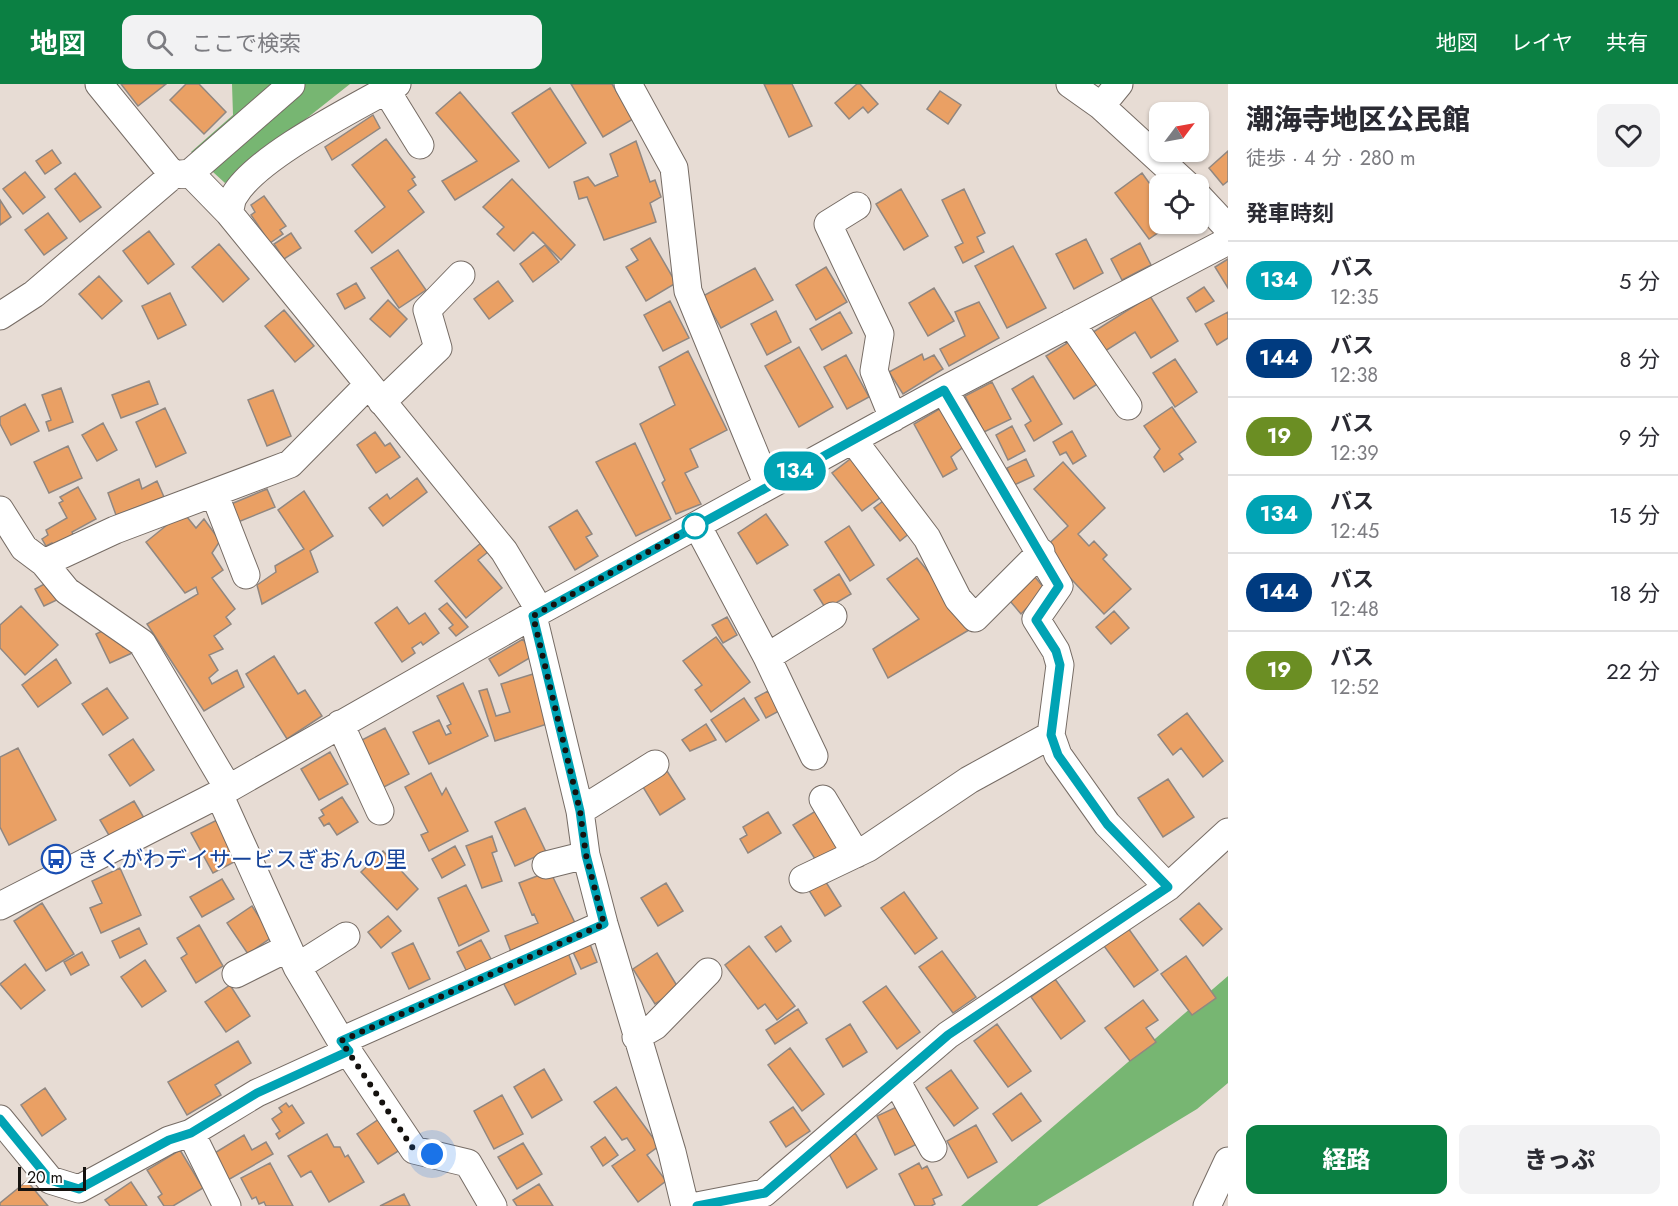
<!DOCTYPE html>
<html lang="ja">
<head>
<meta charset="utf-8">
<style>
  body { margin:0; font-family:Jost,"Noto Sans JP",sans-serif; background:#f2f2f3; color:#2b2b33; height:100vh; display:flex; flex-direction:column; font-size:22px; white-space:nowrap }
  * { box-sizing:border-box; margin:0 }
  p { font-size:20px; color:#7c7c81 }
  .icon { flex:none; width:33px; height:33px; fill:none; stroke:currentColor; stroke-width:2; stroke-linecap:round; stroke-linejoin:round }
  .map { position:relative; flex:1; overflow:hidden }
  .sheet { display:flex; flex-direction:column; background:#fff; width:450px }
  .sheet>* { flex:none }
  .badge { padding:0 12px; border-radius:20px; font-size:21px; line-height:39px }
  .needle { width:39px; rotate:58deg }
  .fabs { position:absolute; left:1149px; top:18px; display:grid; gap:12px }
  .fabs a { display:grid; place-items:center; width:60px; height:60px; border-radius:12px; background:#fff; box-shadow:0 2px 4px #0004; font-size:30px }
  .scale { position:absolute; left:18px; bottom:15px; width:68px; box-sizing:border-box; padding-left:6px; border:3px solid #15120f; border-top:0; font-size:16px; line-height:21px; white-space:nowrap; color:#15120f; -webkit-text-stroke:4px #fff; paint-order:stroke }
  .you { position:absolute; width:30px; height:30px; margin:-15px; border:4px solid #fff; border-radius:50%; background:#1a73e8; box-shadow:0 0 0 9px #1a73e833 }
  .map>.badge { position:absolute; translate:-50% -50%; box-shadow:0 0 0 3px #fff }
  h2 { padding:0 18px; font-size:22px; line-height:54px }
  .round { display:grid; place-items:center; flex:none; width:63px; height:63px; border-radius:12px; background:#f2f2f3 }
  .overview { display:flex; align-items:center; justify-content:space-between; height:102px; padding:0 18px }
  h1 { font-size:28px; font-weight:800; line-height:45px }
  .primary-button { display:flex; gap:12px; margin-top:auto; padding:12px 18px }
  .primary-button a { flex:1; height:69px; border-radius:12px; background:#0b8043; color:#fff; font-size:24px; font-weight:800; line-height:69px; text-align:center }
  .primary-button a+a { background:#f2f2f3; color:#2b2b33 }
  ul { padding:0; list-style:none }
  li { display:flex; align-items:center; gap:18px; height:78px; padding:0 18px; border-top:2px solid #e1e1e2 }
  li div { flex:1 }
  li b { display:block; font-size:22px }
  li em { font-style:normal }
  li .badge { min-width:66px; font-weight:700; text-align:center }
  header { display:flex; align-items:center; gap:36px; box-sizing:border-box; height:84px; padding:0 30px; background:#0b8043; color:#fff }
  header strong { font-size:28px }
  nav { display:flex; gap:33px; margin-inline-start:auto; font-size:21px }
  .search { width:420px; height:54px; background:#f2f2f3; display:flex; align-items:center; gap:15px; box-sizing:border-box; padding:0 21px; border-radius:12px; color:#7c7c81; font-size:22px }
  main { display:flex; flex:1; min-height:0 }
  .map>svg:first-child { display:block }
  .forest { fill:#77b672 }
  .building { fill:#eaa064; stroke:#918780; stroke-width:1.5 }
  .lines { fill:none; stroke-linecap:round; stroke-linejoin:round }
  .minor-casing { stroke:#766c65; stroke-width:29 }
  .minor { stroke:#fff; stroke-width:27 }
  .line-casing { stroke:#fff; stroke-width:14 }
  .line { stroke:#00a3b4; stroke-width:9 }
  .walk { stroke:#15120f; stroke-width:6; stroke-dasharray:0 10.8 }
  .stop-dot { fill:#fff; stroke:#00a3b4; stroke-width:3 }
  .labels { text-anchor:middle; dominant-baseline:central; stroke-width:4.5; stroke-linejoin:round; paint-order:stroke }
  .transit-label { font-size:22px; fill:#164399; stroke:#fff; text-anchor:start }
</style>
</head>
<body>
<header>
<strong>地図</strong>
<div class="search"><svg class="icon" aria-label="search" viewBox="0 0 24 24"><circle cx="10" cy="10" r="6"/><path d="M15 15l6 6"/></svg>ここで検索</div>
<nav><a>地図</a><a>レイヤ</a><a>共有</a></nav>
</header>
<main>
<div class="map">
<svg width="1228" height="1122" viewBox="0 0 1228 1122">
  <rect width="100%" height="100%" fill="#e7dcd4"/>
  <path class="forest" d="M232,0H350L225,99L191,68L233,31Z
    M1228,892V999L1197,1025L1037,1122H961Z"/>
  <path class="building" d="M121,0H166L138,22Z
    M186,0H199L226,28L204,50L170,16Z
    M571,0H612L633,35L603,53Z
    M764,0H792L812,42L789,53Z
    M857,0H860L878,20L868,29L863,23L849,35L835,19Z
    M550,4L586,59L549,84L512,29Z
    M940,7L961,21L948,40L927,25Z
    M460,8L519,77L455,116L442,97L477,77L436,29Z
    M373,31L380,44L332,76L325,63Z
    M386,55L415,93L412,95L416,101L408,107L424,128L372,169L355,147L385,123L352,81Z
    M636,57L650,98L655,96L661,113L650,119L656,138L604,156L587,113L579,115L574,98L588,93L595,102L618,92L610,70Z
    M52,66L61,79L45,90L36,77Z
    M1228,67V97L1223,101L1209,84Z
    M25,88L45,113L23,130L3,105Z
    M75,89L101,123L80,138L55,105Z
    M1142,89L1160,114V140H1171L1149,155L1115,109Z
    M512,95L575,161L561,176L533,148L514,167L497,150L504,143L483,123Z
    M901,105L928,152L904,166L876,120Z
    M964,105L985,149L977,153L984,168L963,179L955,163L963,159L942,116Z
    M264,112L286,142L280,146L283,150L270,159L251,131L255,128L251,121Z
    M0,116L11,133L0,141Z
    M48,129L67,154L44,171L25,146Z
    M149,147L174,180L148,200L123,167Z
    M291,149L301,164L284,175L274,160Z
    M650,154L676,199L646,217L626,183L638,176L631,165Z
    M1086,155L1103,189L1074,205L1056,170Z
    M1140,159L1151,181L1122,196L1111,175Z
    M219,160L249,195L223,218L192,183Z
    M545,161L559,178L533,198L520,180Z
    M1013,162L1046,224L1007,244L975,182Z
    M398,166L426,206L399,224L371,184Z
    M1228,175V204L1215,183Z
    M826,183L847,218L816,236L796,201Z
    M755,184L773,216L721,244L703,212Z
    M99,192L122,217L102,235L79,210Z
    M498,197L513,217L489,235L474,215Z
    M356,199L365,214L345,225L337,210Z
    M1204,203L1214,217L1196,228L1187,214Z
    M934,204L954,237L928,252L909,219Z
    M170,209L186,241L158,255L142,222Z
    M1150,212L1178,257L1151,274L1135,248L1102,269L1090,250Z
    M388,216L407,235L390,253L370,235Z
    M670,217L689,254L663,267L644,231Z
    M979,218L999,254L949,282L940,265L965,252L955,228Z
    M284,226L314,262L295,278L265,242Z
    M776,227L791,258L767,271L751,240Z
    M840,228L852,249L822,266L810,245Z
    M1228,228V254L1217,261L1205,240Z
    M1072,256L1099,299L1074,315L1046,272Z
    M799,263L833,323L799,343L765,282Z
    M688,267L727,346L690,365L698,383L685,389L701,420L676,430L662,399L665,396L640,340L675,321L659,283Z
    M922,270L924,276L934,271L943,285L903,310L889,288Z
    M846,271L869,313L847,325L824,283Z
    M1175,275L1197,308L1175,323L1153,289Z
    M1033,292L1062,340L1034,357L1025,341L1031,337L1012,305Z
    M149,297L158,320L121,334L112,311Z
    M992,298L1011,335L984,348L965,312Z
    M61,304L73,338L49,347L46,338L51,336L42,311Z
    M273,306L291,352L267,362L248,316Z
    M25,320L39,347L11,361L0,340V333Z
    M1172,323L1196,358L1179,370L1183,375L1164,388L1154,373L1160,365L1144,342Z
    M165,324L186,369L156,383L136,338Z
    M941,324L967,360L951,373L957,385L943,393L914,340Z
    M103,339L117,366L97,377L82,351Z
    M1012,342L1025,367L1008,376L996,351Z
    M1072,347L1086,372L1073,380L1066,368L1060,371L1053,358Z
    M375,348L385,362L390,359L400,373L376,389L357,361Z
    M635,359L671,435L636,452L596,378Z
    M68,362L82,394L49,409L34,378Z
    M858,369L888,408L862,427L832,389Z
    M1026,375L1034,392L1014,401L1007,384Z
    M1063,378L1105,424L1078,450L1089,462L1094,457L1107,471L1103,475L1131,505L1104,530L1043,465L1068,442L1034,405Z
    M417,394L427,408L383,442L369,424L387,410L390,415Z
    M139,395L142,405L157,397L164,413L116,431L108,409Z
    M78,403L96,435L72,448L75,454L56,465L52,459L46,462L42,455L48,451L46,446L67,434L59,419L63,417L60,413Z
    M267,405L275,423L238,438L231,420Z
    M304,407L333,452L310,467L318,488L262,520L257,501L276,488L275,482L304,465L278,426Z
    M891,411L916,444L900,457L874,424Z
    M577,426L592,450L586,453L598,472L575,486L549,443Z
    M183,428L196,444L204,435L220,457L212,469L223,486L212,494L235,525L226,533L231,540L214,552L223,565L209,571L218,586L209,594L212,600L237,586L244,603L204,627L147,540L198,510L196,503L185,509L146,458Z
    M766,430L788,461L757,480L738,449Z
    M849,442L874,481L850,497L825,458Z
    M481,459L488,468L478,476L502,504L466,534L435,497Z
    M917,474L974,543L888,594L873,565L919,535L887,495Z
    M1030,487L1045,505L1021,530L1005,511Z
    M839,490L851,510L826,525L814,506Z
    M50,497L59,515L44,522L35,505Z
    M447,519L468,543L456,552L449,544L453,541L439,525Z
    M21,522L58,561L25,591L0,564V541Z
    M397,523L409,540L425,529L439,549L423,561L421,558L412,564L415,569L402,578L375,539Z
    M1114,527L1129,544L1111,560L1096,543Z
    M727,533L737,551L723,559L712,541Z
    M106,545L119,555L123,563L128,560L132,569L110,579L96,550Z
    M716,553L750,598L711,628L695,606L702,601L683,577Z
    M523,555L533,572L499,592L489,575Z
    M274,572L298,610L305,606L322,632L287,655L246,590Z
    M56,575L71,599L38,623L22,601Z
    M533,590L550,639L495,657L479,607L487,605L496,632L510,628L501,600Z
    M463,599L488,652L429,680L413,648L439,636L446,651L451,649L447,642L451,640L437,612Z
    M107,604L128,634L103,651L82,620Z
    M768,607L779,627L766,634L755,614Z
    M744,614L759,636L726,658L711,636Z
    M1187,629L1223,677L1203,693L1181,664L1173,671L1158,651Z
    M706,640L716,656L690,667L682,656Z
    M385,644L409,690L382,704L358,658Z
    M133,655L154,686L130,702L109,671Z
    M18,664L56,736L9,761L0,743V673Z
    M330,668L348,700L319,716L301,685Z
    M667,687L685,715L660,731L643,703Z
    M431,689L442,711L446,704L468,747L429,767L421,751L428,748L405,703Z
    M1168,695L1194,733L1163,753L1138,714Z
    M342,713L358,738L337,751L329,739L324,742L319,734L324,731L321,726Z
    M134,717L144,734L110,753L100,736Z
    M525,724L546,768L515,782L495,738Z
    M819,725L843,761L817,778L793,741Z
    M768,728L781,749L748,769L740,755L747,751L743,743Z
    M217,736L238,776L213,789L191,749Z
    M492,752L497,767L492,769L502,797L482,804L466,762Z
    M455,762L465,781L442,794L432,775Z
    M383,767L418,805L397,826L361,788Z
    M120,784L141,831L101,849L90,824L102,819L92,797Z
    M550,787L576,841L513,873L505,852L538,839L534,830L532,831L519,799Z
    M222,795L234,815L202,833L190,813Z
    M824,795L841,822L825,832L808,805Z
    M666,799L683,827L658,842L641,814Z
    M466,801L489,847L459,862L438,814Z
    M904,808L937,854L915,870L881,824Z
    M42,819L74,870L46,887L14,837Z
    M1199,819L1222,845L1203,862L1180,835Z
    M252,822L272,853L248,870L227,839Z
    M388,832L401,847L381,864L368,848Z
    M199,841L223,882L196,899L181,874L187,870L177,854Z
    M781,842L791,857L776,868L765,853Z
    M139,844L147,860L120,874L112,857Z
    M1128,844L1158,886L1134,903L1104,862Z
    M481,856L491,875L467,888L457,868Z
    M413,859L430,895L409,905L392,869Z
    M590,860L597,878L581,885L573,868Z
    M749,862L795,922L777,936L765,920L758,925L725,881Z
    M566,863L576,890L515,921L498,889Z
    M942,867L976,913L953,929L919,883Z
    M82,868L89,881L71,891L64,878Z
    M657,869L679,905L655,920L633,885Z
    M1186,872L1216,914L1192,931L1161,890Z
    M145,876L166,907L142,923L121,893Z
    M25,880L45,906L21,925L0,900Z
    M1055,895L1085,937L1061,955L1031,913Z
    M230,901L250,932L226,948L205,918Z
    M886,902L920,948L897,965L863,918Z
    M1143,916L1158,936L1146,944L1156,958L1130,977L1105,944Z
    M798,925L807,939L775,960L766,946Z
    M850,940L867,968L843,983L826,955Z
    M997,940L1031,987L1008,1003L974,957Z
    M238,957L251,979L215,1001L221,1011L187,1031L168,998Z
    M790,964L824,1010L802,1027L768,981Z
    M544,985L562,1016L532,1034L514,1003Z
    M951,986L978,1024L954,1042L926,1004Z
    M616,1003L659,1062L647,1071L666,1097L638,1118L612,1082L635,1066L627,1054L622,1056L594,1018Z
    M45,1004L66,1035L42,1052L21,1021Z
    M1021,1009L1041,1037L1012,1057L993,1030Z
    M502,1011L523,1050L494,1065L474,1027Z
    M286,1019L289,1023L292,1021L304,1039L279,1055L276,1050L280,1047L272,1035L282,1028L279,1024Z
    M901,1021L919,1059L895,1071L877,1032Z
    M793,1023L810,1047L786,1063L770,1038Z
    M382,1033L403,1064L378,1080L357,1050Z
    M976,1041L997,1078L968,1094L947,1057Z
    M855,1049L877,1085L847,1104L827,1066Z
    M327,1050L334,1063H340L345,1073L348,1071L364,1098L329,1118L311,1087L301,1093L288,1072Z
    M244,1051L252,1066L266,1058L273,1070L228,1096L213,1070Z
    M605,1053L618,1071L603,1082L591,1063Z
    M523,1059L542,1090L517,1105L498,1073Z
    M180,1066L203,1104L173,1122H164L158,1113L162,1110L147,1086Z
    M270,1079L293,1122H266L264,1118L259,1120L256,1113L252,1115L241,1094Z
    M919,1079L922,1085L927,1082L942,1111L933,1115L935,1120L931,1122H915L899,1090Z
    M27,1097L48,1122H0V1119Z
    M131,1098L147,1122H110L105,1116Z
    M539,1100L553,1122H517L513,1116Z
    M404,1110L410,1122H380Z"/>
  <g class="lines">
    <g class="minor-casing">
      <path id="minor" d="M99,0L173,91
        M628,0L674,84L688,207L768,402
        M1070,0L1101,22L1186,100
        M386,6L420,61
        M1101,22L1119,0
        M190,89L291,1
        M1198,112L1228,144
        M857,122L828,140L880,250L874,287L893,334
        M229,129C231,124 231,116 234,112C257,72 355,24 397,0
        M0,232L34,210L173,91L190,89L229,129L504,467L540,527
        M1071,239L1128,322
        M944,306L1059,502L1036,535L1056,567L1060,581L1051,651L1058,671L1107,740L1168,803
        M382,318L438,264L427,226L461,191
        M853,356L927,454L958,515L975,534L1041,468
        M214,409L246,491
        M0,426L24,464L44,479L67,507L142,559L228,704
        M697,441L767,573L814,672
        M44,479L115,446L290,380L368,301
        M533,532L580,727L586,771L604,840L672,1068L685,1122
        M767,573L833,532
        M340,640L380,727
        M219,710L297,883L341,957L414,1066L468,1079L493,1122
        M823,715L856,770
        M580,727L655,680
        M546,781L586,771
        M803,795L868,764L969,696L1051,651
        M0,822L219,710L540,527L936,310L1228,157
        M297,883L346,852
        M236,890L288,864
        M636,953L655,942L708,888
        M341,957L604,840
        M896,996L933,1064
        M0,1035L50,1096L79,1105L169,1056L191,1049L257,1009L349,967
        M191,1049L227,1122
        M697,1122L764,1109L948,951L1168,803L1228,748
        M1207,1122L1228,1077"/>
    </g>
    <use href="#minor" class="minor"/>
  </g>
  <g class="lines">
    <g class="line-casing">
      <path id="line" d="M0,1035L50,1096L79,1105L169,1056L191,1049L257,1009L349,967L341,957L604,840L586,771L580,727L533,532L944,306L1059,502L1036,536L1056,567L1060,581L1051,651L1058,671L1107,740L1168,803L948,951L765,1109L697,1122"/>
    </g>
    <use href="#line" class="line"/>
    <path class="walk" d="M432,1070L414,1066L341,957L604,840L586,771L580,727L533,532L695,442"/>
  </g>
  <defs>
    <g id="bus-ring" transform="scale(1.5)"><circle r="9.5" fill="#fff" stroke="#1a4fb4" stroke-width="1.5"/><path d="M-5-6H5V4H4V6H2V4H-2V6H-4V4H-5ZM-3.5-4V0h7V-4ZM-3.5 1.2v1.5H-2V1.2ZM2 1.2v1.5H3.5V1.2Z" fill="#1a4fb4"/></g>
  </defs>
  <g fill-rule="evenodd">
    <use href="#bus-ring" x="56" y="775"/>
  </g>
  <circle class="stop-dot" cx="695" cy="442" r="12"/>
  <g class="labels">
    <g class="transit-label">
      <text x="77" y="775">きくがわデイサービスぎおんの里</text>
    </g>
  </g>
</svg>
<div class="fabs">
<a><svg class="needle" viewBox="-14 -14 28 28"><path d="M0-13l5 13h-10z" fill="#e53935"/><path d="M0 13l5-13h-10z" fill="#7c7c81"/></svg></a>
<a><svg class="icon" aria-label="locate" viewBox="0 0 24 24"><circle cx="12" cy="12" r="6"/><path d="M12 2v4M12 18v4M2 12h4M18 12h4"/></svg></a>
</div>
<div class="scale">20 m</div>
<div class="you" style="left:432px;top:1070px"></div>
<b class="badge" style="left:795px;top:387px;background:#00a3b4;color:#fff">134</b>
</div>
<section class="sheet">
<div class="overview"><div><h1>潮海寺地区公民館</h1><p>徒歩 · 4 分 · 280 m</p></div><a class="round"><svg class="icon" aria-label="heart" viewBox="0 0 24 24"><path d="M12 20l-8-8c-3-5 5-10 8-4 3-6 11-1 8 4z"/></svg></a></div>
<h2>発車時刻</h2>
<ul>
<li><span class="badge" style="background:#00a3b4;color:#fff">134</span><div><b>バス</b><p>12:35</p></div><em>5 分</em></li>
<li><span class="badge" style="background:#003b80;color:#fff">144</span><div><b>バス</b><p>12:38</p></div><em>8 分</em></li>
<li><span class="badge" style="background:#6b8e23;color:#fff">19</span><div><b>バス</b><p>12:39</p></div><em>9 分</em></li>
<li><span class="badge" style="background:#00a3b4;color:#fff">134</span><div><b>バス</b><p>12:45</p></div><em>15 分</em></li>
<li><span class="badge" style="background:#003b80;color:#fff">144</span><div><b>バス</b><p>12:48</p></div><em>18 分</em></li>
<li><span class="badge" style="background:#6b8e23;color:#fff">19</span><div><b>バス</b><p>12:52</p></div><em>22 分</em></li>
</ul>
<div class="primary-button"><a>経路</a><a>きっぷ</a></div>
</section>
</main>
</body>
</html>
